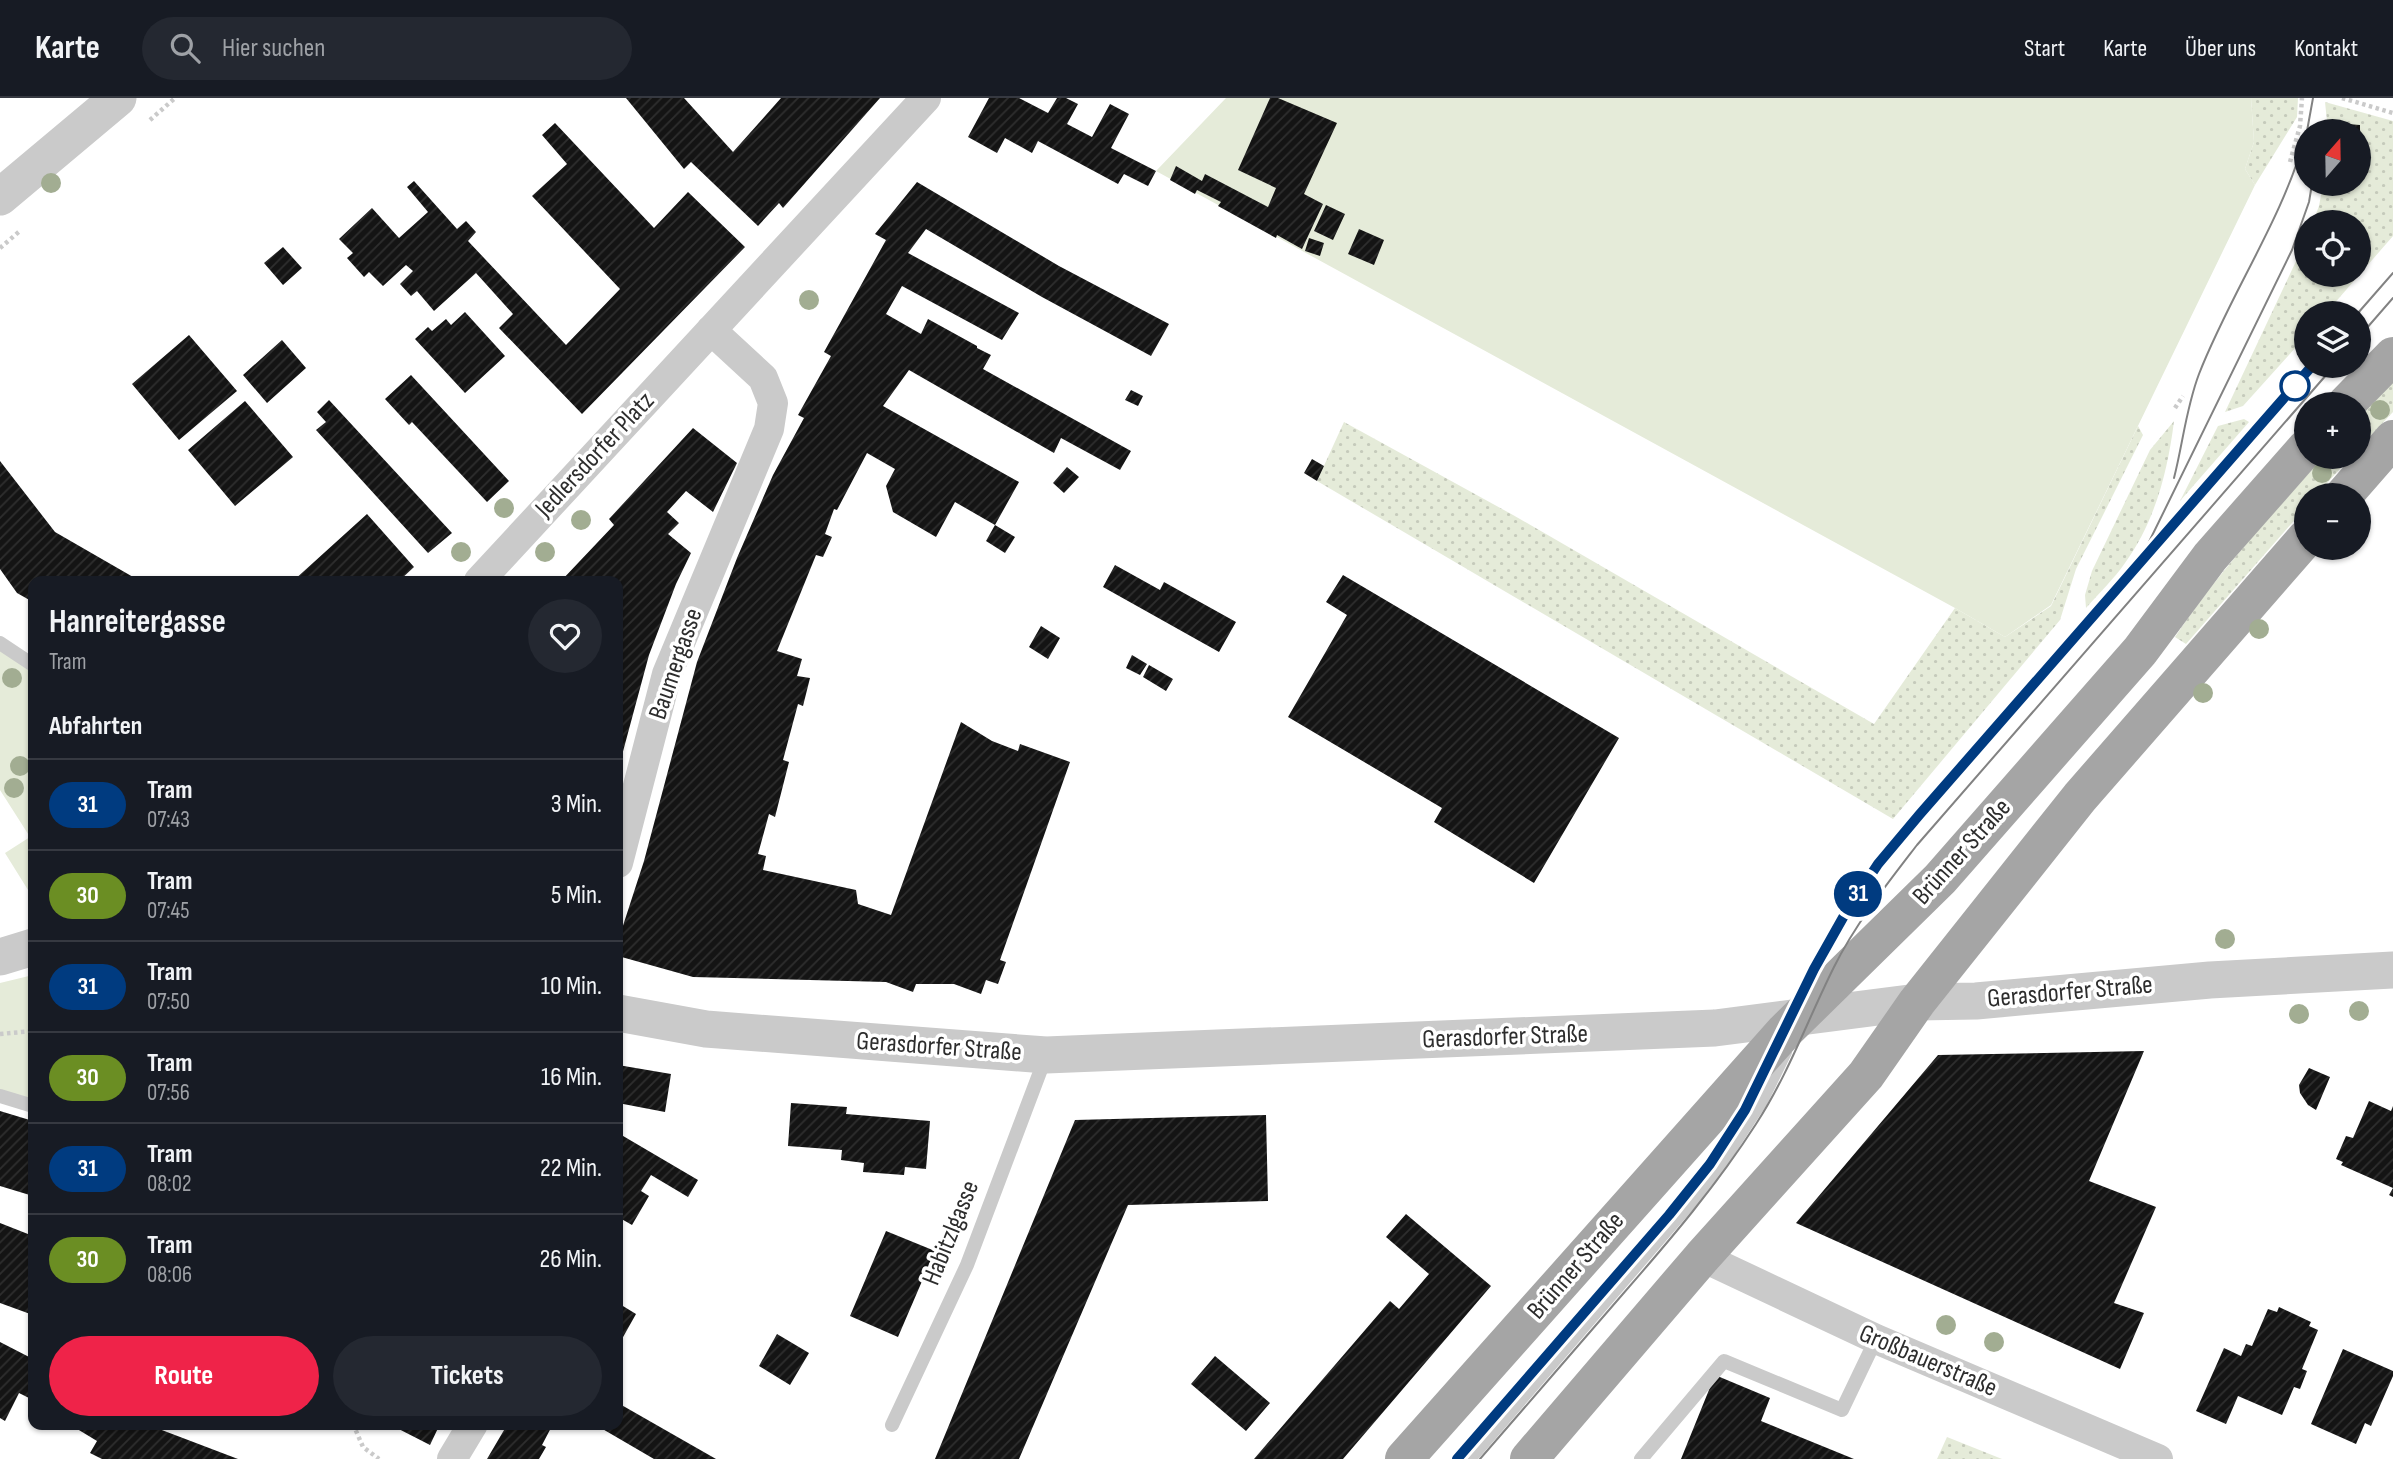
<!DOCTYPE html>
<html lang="de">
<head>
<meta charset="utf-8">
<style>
  body { margin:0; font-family:"Sofia Sans Condensed",sans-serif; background:#242831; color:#f1f3f6; height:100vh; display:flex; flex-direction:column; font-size:26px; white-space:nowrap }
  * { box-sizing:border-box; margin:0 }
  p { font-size:23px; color:#9ea1a6 }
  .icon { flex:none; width:38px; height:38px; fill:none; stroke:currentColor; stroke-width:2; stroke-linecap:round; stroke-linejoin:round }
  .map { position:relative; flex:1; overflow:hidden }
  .sheet { position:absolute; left:28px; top:478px; width:595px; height:854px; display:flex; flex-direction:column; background:#171b24; border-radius:14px; box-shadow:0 2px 5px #0004 }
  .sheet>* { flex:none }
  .badge { padding:0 14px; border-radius:23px; font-size:24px; line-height:46px }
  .needle { width:46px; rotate:20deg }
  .tools { position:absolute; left:2294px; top:21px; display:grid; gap:14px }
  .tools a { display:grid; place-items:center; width:77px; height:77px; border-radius:50%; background:#171b24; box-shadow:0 2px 5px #0004; font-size:35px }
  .map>.badge { position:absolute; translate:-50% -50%; box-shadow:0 0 0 4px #fff }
  h2 { padding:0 21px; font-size:26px; line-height:63px }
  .round { display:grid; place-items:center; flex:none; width:74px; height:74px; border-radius:37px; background:#242831 }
  .overview { display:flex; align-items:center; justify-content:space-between; height:119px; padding:0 21px }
  h1 { font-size:33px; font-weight:700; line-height:52px }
  .primary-button { display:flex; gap:14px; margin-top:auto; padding:14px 21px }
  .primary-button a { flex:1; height:80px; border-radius:42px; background:#ef2349; color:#fff; font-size:28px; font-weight:700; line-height:80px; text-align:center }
  .primary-button a+a { background:#242831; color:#f1f3f6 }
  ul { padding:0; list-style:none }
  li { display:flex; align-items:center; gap:21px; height:91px; padding:0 21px; border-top:2px solid #363941 }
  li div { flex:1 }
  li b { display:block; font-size:26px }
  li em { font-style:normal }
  li .badge { min-width:77px; font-weight:700; text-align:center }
  header { display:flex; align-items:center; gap:42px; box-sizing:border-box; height:98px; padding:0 35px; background:#171b24; border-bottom:2px solid #363941 }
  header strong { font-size:33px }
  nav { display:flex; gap:38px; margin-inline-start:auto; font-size:24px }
  .search { width:490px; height:63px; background:#242831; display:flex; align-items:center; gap:18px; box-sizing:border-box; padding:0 24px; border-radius:38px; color:#9ea1a6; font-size:26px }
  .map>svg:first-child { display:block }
  .grass { fill:url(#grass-dots) }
  .park { fill:#e5ebd9 }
  .building { fill:url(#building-hatch) }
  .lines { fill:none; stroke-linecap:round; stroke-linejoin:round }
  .path { stroke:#cacaca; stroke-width:4.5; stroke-dasharray:3.5 3.5; stroke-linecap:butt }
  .service { stroke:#cacaca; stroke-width:14 }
  .minor { stroke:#cacaca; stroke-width:30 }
  .tertiary { stroke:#cacaca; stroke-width:37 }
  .primary { stroke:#a5a5a5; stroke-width:38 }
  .tram { stroke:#828282; stroke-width:2 }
  .tree { fill:#a2ad92 }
  .line-casing { stroke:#fff; stroke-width:16 }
  .line { stroke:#003b80; stroke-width:10 }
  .stop-dot { fill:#fff; stroke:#003b80; stroke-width:3.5 }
  .labels { text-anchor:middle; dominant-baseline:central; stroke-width:7; stroke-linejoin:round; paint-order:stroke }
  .street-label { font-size:26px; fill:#2d2d2d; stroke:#fff }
</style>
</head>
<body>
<header>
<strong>Karte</strong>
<div class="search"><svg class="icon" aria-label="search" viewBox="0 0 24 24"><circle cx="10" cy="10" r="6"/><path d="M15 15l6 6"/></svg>Hier suchen</div>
<nav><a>Start</a><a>Karte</a><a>Über uns</a><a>Kontakt</a></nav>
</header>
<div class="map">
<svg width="2393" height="1361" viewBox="0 0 2393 1361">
  <defs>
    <pattern id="grass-dots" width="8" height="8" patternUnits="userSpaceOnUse" patternTransform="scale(1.75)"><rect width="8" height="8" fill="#e5ebd9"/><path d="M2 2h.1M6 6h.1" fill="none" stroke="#c5cabb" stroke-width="1.8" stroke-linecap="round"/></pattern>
    <pattern id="building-hatch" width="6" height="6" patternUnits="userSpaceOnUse" patternTransform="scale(1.75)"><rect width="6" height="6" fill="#141414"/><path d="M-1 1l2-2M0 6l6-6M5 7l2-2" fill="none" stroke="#2e2e2e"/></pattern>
  </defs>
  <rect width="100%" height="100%" fill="#fff"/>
  <path class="grass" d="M2251,0H2298L2297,19L2255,87L2245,71L2254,44Z
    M2325,4L2393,23V138L2326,215H2306V238L2243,308L2225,314L2306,142V177H2359V124H2313L2319,108L2323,86H2359V33H2328Z
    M2393,284V314L2359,350V320Z
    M2244,321L2249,324L2180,403L2218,328Z
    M2174,323C2168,372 2155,424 2125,465C2114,481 2099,495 2086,510L2085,497L2092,473L2150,352Z
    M1344,324L1513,417L1874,626L1955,510L2005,539L2051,508L2138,328L2143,337L2076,471L2060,522L1893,721L1317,383Z
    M2323,359H2351L2316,397H2306V409L2186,546L2175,539C2218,474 2272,417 2323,359Z
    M1947,1339L2002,1361H1937Z"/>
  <path class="park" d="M1226,0H2251L2254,44L2245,71L2255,87L2051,507L2005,539L1955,510L1156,73Z
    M0,552L33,573V800L5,755L30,739L0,692Z
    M33,877V1001L0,992V885Z"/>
  <path class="building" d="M626,0H684L733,54L781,0H880L783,110L779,105L758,128L691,64L684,71Z
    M989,0H1019L1048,15L1057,0H1066L1078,6L1067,26L1092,39L1110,6L1129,16L1111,50L1156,73L1148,88L1124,76L1118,86L1038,43L1032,55L1005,40L997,55L968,39Z
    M1270,0H1278L1337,25L1304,96L1323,106L1302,151L1277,137L1276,140L1218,108L1221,104L1197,92L1195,96L1170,82L1176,68L1202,83L1205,76L1268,109L1276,90L1238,72Z
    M555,25L654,130L688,94L745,149L582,316L499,230L513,216L476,175L434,213L417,193L411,198L400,186L413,173L406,167L383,188L369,174L364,179L347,160L353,155L339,141L372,110L399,140L428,114L407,89L414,83L457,131L466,123L476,134L468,143L566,247L620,191L532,98L567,66L542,37Z
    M2334,25L2360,27V33H2334Z
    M917,84L1059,168L1169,226L1151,258L1042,199L926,131L908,155L1019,215L1002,242L902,188L886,216L921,236L928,221L977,248V250L991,257L983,271L1131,353L1120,372L1061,340L1054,355L909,272L883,308L1019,384L995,427L955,404L936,439L893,414L886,388L895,371L867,355L837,412L834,411L825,436L832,439L823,459L816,457L777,553L802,561L797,578L810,580L803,608L798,606L783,662L789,664L775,719L769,716L758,756L766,758L763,772L856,792L858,806L891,817L961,624L992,643L1018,653L1020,646L1070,664L1000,862L1006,864L998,886L986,882L981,896L954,886H916L913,894L886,884L693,879L618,858V843L644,763L697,564L737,460L773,377L804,320L798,317L831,258L824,254L886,142L875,136Z
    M1326,107L1345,116L1333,142L1314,133Z
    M1359,131L1384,142L1374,167L1348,156Z
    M1309,140L1324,145L1320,158L1305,153Z
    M283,149L302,170L283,187L264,165Z
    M465,214L505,258L465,295L415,241L428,229L432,233L446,221L451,227Z
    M189,237L237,293L179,342L132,286Z
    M282,242L306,270L267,305L243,277Z
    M411,277L509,383L487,404L412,324L409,327L385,301Z
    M1131,292L1143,298L1138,308L1125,302Z
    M329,302L452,435L428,455L316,332L326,324L317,314Z
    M245,303L293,359L235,408L188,352Z
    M693,330L737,365L713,414L686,393L667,414L679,425L668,436L691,455L676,486L649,557L618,672V483H561L614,427L609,421Z
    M1312,361L1324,368L1317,383L1304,375Z
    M0,363L55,434L140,483H33V504L17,495L0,471Z
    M1067,369L1079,379L1064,395L1053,385Z
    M367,416L414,469L399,483H293Z
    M995,427L1015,439L1005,455L986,443Z
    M1115,467L1160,492L1164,484L1236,524L1219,554L1103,489Z
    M1343,477L1619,640L1534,785L1434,724L1442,710L1288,619L1347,517L1326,504Z
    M1041,528L1060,540L1048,561L1029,549Z
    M1132,557L1147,566L1140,577L1126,570Z
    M1149,567L1173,581L1166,593L1143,579Z
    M2144,953L2089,1083L2156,1109L2114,1205L2144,1215L2120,1271L1796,1125L1938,957Z
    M618,967L671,976L665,1014L618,1005Z
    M2309,970L2330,979L2316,1012L2308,1007L2300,995L2299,987Z
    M2369,1003L2391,1013L2393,1008V1099L2389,1097L2393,1090L2341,1067L2343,1064L2336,1061L2346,1038L2353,1040Z
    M791,1005L847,1009L846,1016L930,1023L926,1071L905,1069L904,1077L863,1074L864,1065L841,1062L842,1052L788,1048Z
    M0,1013L33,1023V1098L0,1088Z
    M1266,1017L1268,1103L1128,1107L1019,1361H935L1075,1022Z
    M618,1035L698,1082L688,1099L651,1077L641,1093L649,1098L632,1127L618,1119Z
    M1406,1116L1491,1188L1343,1361H1254L1390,1203L1399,1211L1429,1176L1386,1139Z
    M0,1125L33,1138V1217L0,1205Z
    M886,1133L935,1153L898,1239L850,1218Z
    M618,1205L636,1216L618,1248Z
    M2279,1209L2311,1224L2309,1228L2318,1232L2302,1271L2307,1273L2300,1291L2294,1289L2282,1317L2238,1298L2226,1326L2196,1313L2224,1250L2241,1258L2246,1246L2252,1248L2268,1211L2277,1214Z
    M777,1236L809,1255L790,1287L759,1268Z
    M0,1244L33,1261V1302L19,1295L5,1323L0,1320Z
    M2343,1251L2393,1273V1278L2371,1328L2365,1325L2356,1346L2311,1326Z
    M1215,1258L1270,1305L1246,1333L1191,1286Z
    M1715,1277L1770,1300L1761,1323L1854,1361H1681Z
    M618,1305L716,1361H654L594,1326H618Z
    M69,1326H146L238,1361H102L90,1355L97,1343Z
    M389,1326H440L430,1347Z
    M510,1326H553L542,1347L546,1349L539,1361H487L507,1327Z"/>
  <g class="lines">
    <path class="path" d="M2342,0L2393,15
      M150,22L175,0
      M2290,64L2300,28L2302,0
      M0,150L21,132
      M2175,310L2183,298
      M0,936L33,933
      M353,1326L363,1349L379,1361"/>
    <path class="service" d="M0,545L33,567
      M0,998L33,1008
      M892,1327L967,1167L1046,958
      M1469,1361L1711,1080L1761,1003L1785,954
      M1641,1361L1724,1263L1842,1312L1876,1241"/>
    <path class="minor" d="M479,483L926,0
      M618,765L667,576L769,331L773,305L763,280L711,232
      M1702,1159L1876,1241L2158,1361
      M452,1361L473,1326"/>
    <path class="tertiary" d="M0,99L118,0
      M0,859L33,849
      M618,915L706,931L1046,957L1715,930L1917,904L1976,903L2210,882L2393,872"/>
    <path class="primary" d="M2346,306L2393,258
      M2344,397L2393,341
      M1404,1361L1785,933L1940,781L2140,553L2210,459L2306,350
      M1529,1361L1702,1159L1866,977L1917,904L2080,699L2306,440"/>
    <path class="tram" d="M2307,33L2313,0
      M2358,215L2393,175
      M2359,239L2393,200
      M2174,380C2183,345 2186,310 2199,276C2231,194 2283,121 2306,36
      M2147,448L2292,152L2309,104L2312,86
      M1457,1361L1669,1117L1710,1066L1760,985L1814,871L1845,816L1878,766L1920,716L2312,268
      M1480,1361C1527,1306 1575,1252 1622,1197C1670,1142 1717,1087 1756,1026C1788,977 1808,921 1834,869C1856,825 1887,786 1917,747L2334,268"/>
  </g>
  <g class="tree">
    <circle cx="51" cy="85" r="10"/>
    <circle cx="809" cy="202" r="10"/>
    <circle cx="2380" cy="312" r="10"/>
    <circle cx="2322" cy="375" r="10"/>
    <circle cx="504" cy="410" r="10"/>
    <circle cx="581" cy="422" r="10"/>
    <circle cx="461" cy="454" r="10"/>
    <circle cx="545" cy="454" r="10"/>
    <circle cx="2259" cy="531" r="10"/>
    <circle cx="12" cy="580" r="10"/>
    <circle cx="2203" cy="595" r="10"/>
    <circle cx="20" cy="668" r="10"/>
    <circle cx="14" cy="690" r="10"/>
    <circle cx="2225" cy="841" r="10"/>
    <circle cx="2359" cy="913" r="10"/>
    <circle cx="2299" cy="916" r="10"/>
    <circle cx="1946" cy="1227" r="10"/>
    <circle cx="1994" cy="1244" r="10"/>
  </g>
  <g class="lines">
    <g class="line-casing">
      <path id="line" d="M1457,1361L1669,1117L1710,1066L1745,1012L1814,871L1845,816L1878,766L1920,716L2312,268"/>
    </g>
    <use href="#line" class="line"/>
  </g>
  <circle class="stop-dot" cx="2295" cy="288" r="14"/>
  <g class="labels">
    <g class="street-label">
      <text transform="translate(595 357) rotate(-47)">Jedlersdorfer Platz</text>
      <text transform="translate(676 566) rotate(-71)">Baumergasse</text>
      <text transform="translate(1962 754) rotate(-48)">Brünner Straße</text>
      <text transform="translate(2070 894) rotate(-5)">Gerasdorfer Straße</text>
      <text transform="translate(1505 939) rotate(-2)">Gerasdorfer Straße</text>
      <text transform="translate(939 949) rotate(4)">Gerasdorfer Straße</text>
      <text transform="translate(951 1135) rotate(-68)">Habitzlgasse</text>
      <text transform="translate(1576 1168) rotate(-49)">Brünner Straße</text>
      <text transform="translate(1928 1263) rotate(23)">Großbauerstraße</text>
    </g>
  </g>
</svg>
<div class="tools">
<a><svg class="needle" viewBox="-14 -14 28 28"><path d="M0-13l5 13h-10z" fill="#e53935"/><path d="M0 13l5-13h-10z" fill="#9ea1a6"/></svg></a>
<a><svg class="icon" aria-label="locate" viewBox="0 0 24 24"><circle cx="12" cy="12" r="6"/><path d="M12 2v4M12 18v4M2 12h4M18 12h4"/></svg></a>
<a><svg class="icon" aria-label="layers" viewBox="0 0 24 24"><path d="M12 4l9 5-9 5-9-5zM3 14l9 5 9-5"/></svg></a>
<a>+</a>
<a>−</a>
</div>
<b class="badge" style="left:1858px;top:796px;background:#003b80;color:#fff">31</b>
<section class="sheet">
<div class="overview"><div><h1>Hanreitergasse</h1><p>Tram</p></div><a class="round"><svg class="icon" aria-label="heart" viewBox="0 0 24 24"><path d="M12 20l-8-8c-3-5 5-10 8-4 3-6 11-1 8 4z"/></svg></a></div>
<h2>Abfahrten</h2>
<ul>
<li><span class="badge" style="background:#003b80;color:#fff">31</span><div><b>Tram</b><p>07:43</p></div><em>3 Min.</em></li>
<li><span class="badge" style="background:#6b8e23;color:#fff">30</span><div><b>Tram</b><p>07:45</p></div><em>5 Min.</em></li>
<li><span class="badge" style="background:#003b80;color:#fff">31</span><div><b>Tram</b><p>07:50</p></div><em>10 Min.</em></li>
<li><span class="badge" style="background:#6b8e23;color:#fff">30</span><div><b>Tram</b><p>07:56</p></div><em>16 Min.</em></li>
<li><span class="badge" style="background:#003b80;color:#fff">31</span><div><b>Tram</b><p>08:02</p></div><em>22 Min.</em></li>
<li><span class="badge" style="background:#6b8e23;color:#fff">30</span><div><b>Tram</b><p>08:06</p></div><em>26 Min.</em></li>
</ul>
<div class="primary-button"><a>Route</a><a>Tickets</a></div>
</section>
</div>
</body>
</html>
